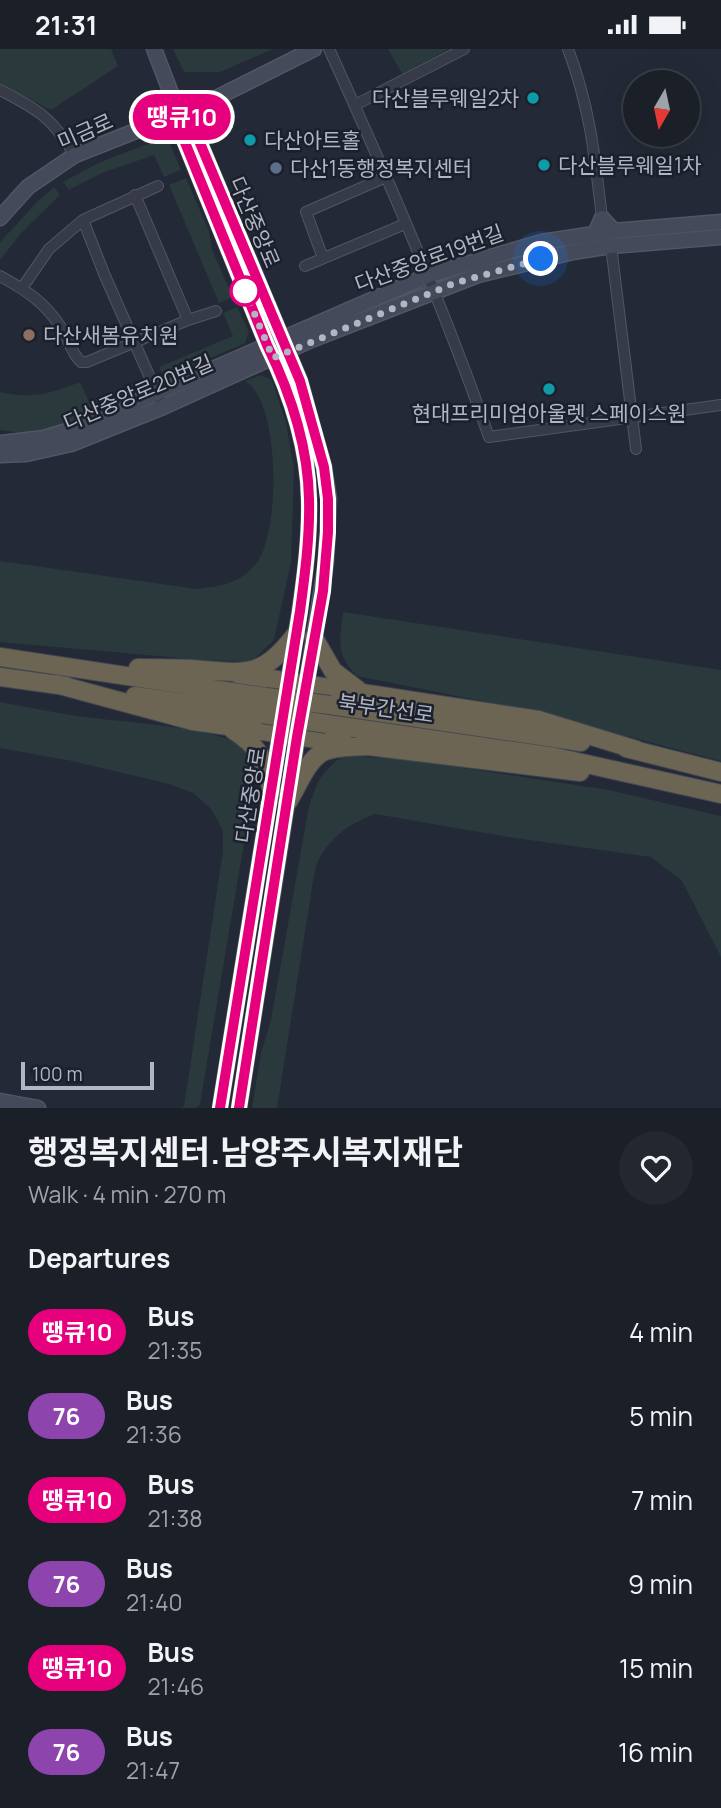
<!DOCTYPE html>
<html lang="en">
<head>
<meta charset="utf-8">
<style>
  body { margin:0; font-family:Manrope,"Noto Sans KR",sans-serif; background:#232730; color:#f1f3f6; height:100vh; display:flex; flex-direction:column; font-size:26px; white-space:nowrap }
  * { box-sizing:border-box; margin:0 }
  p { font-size:23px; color:#9fa2a8 }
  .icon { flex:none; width:38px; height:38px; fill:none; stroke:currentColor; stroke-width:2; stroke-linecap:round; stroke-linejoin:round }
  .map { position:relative; height:1059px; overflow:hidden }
  .details { display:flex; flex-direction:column; background:#1a1f28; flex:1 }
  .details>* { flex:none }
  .badge { padding:0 14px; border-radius:23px; font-size:24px; line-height:46px }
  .needle { width:46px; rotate:189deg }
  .buttons { position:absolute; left:623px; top:21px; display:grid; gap:14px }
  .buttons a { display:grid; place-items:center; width:77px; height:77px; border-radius:50%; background:#1a1f28; box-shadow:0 7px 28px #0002,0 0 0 2px #383d45; font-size:35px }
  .scale { position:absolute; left:21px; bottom:18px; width:133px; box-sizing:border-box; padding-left:7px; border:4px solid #b1b6c3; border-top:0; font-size:19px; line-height:24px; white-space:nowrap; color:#b1b6c3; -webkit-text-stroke:5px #1b202c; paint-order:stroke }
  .you { position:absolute; width:35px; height:35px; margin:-18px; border:5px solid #fff; border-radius:50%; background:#1a73e8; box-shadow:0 0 0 10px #1a73e833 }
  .map>.badge { position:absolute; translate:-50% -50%; box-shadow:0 0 0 4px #fff }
  h2 { padding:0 28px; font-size:26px; line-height:63px }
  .round { display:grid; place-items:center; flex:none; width:74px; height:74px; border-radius:37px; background:#232730 }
  .summary { display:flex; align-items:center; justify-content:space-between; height:119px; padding:0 28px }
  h1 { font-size:33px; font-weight:700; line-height:52px }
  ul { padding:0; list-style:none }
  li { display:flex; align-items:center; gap:21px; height:84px; padding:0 28px }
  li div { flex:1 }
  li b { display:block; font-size:26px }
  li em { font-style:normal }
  li .badge { min-width:77px; font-weight:700; text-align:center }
  .status { display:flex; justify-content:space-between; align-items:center; height:49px; padding:0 35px; background:#1a1f28; direction:ltr }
  .status svg { height:19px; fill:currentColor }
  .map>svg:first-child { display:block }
  .green { fill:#29393c }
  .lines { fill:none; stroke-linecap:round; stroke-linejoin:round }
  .street-casing { stroke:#515662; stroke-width:12 }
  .secondary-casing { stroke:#515662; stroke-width:17 }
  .highway-casing { stroke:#414652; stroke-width:20 }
  .street { stroke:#363b47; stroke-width:10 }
  .secondary { stroke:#444a5a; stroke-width:14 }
  .highway { stroke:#6c6554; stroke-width:18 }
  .highway-bridge-casing { stroke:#414652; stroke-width:20; stroke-linecap:butt }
  .highway-bridge { stroke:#6c6554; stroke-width:18 }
  .line-casing { stroke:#fff; stroke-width:16 }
  .line { stroke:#e6007e; stroke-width:10 }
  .walk { stroke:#b1b6c3; stroke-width:7; stroke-dasharray:0 12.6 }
  .culture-dot { fill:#0f9aa8; stroke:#1b202c; stroke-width:2.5 }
  .service-dot { fill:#5c6f8a; stroke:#1b202c; stroke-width:2.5 }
  .stop-dot { fill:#fff; stroke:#e6007e; stroke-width:3.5 }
  .education-dot { fill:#8d6e63; stroke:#1b202c; stroke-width:2.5 }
  .labels { text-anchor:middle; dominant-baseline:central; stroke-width:5; stroke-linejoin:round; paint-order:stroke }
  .poi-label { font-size:21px; fill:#b1b6c3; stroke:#1b202c; text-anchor:start }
  .street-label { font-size:21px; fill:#b1b6c3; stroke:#1b202c }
</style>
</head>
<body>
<div class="status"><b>21:31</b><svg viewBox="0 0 49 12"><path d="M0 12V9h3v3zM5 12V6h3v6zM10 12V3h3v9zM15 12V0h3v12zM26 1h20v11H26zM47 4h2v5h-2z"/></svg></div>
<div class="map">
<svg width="721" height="1059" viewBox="0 0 721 1059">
  <rect width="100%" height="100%" fill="#232936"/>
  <path class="green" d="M0,0H111L118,17L51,61L0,35Z
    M173,0H273L220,23H184Z
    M388,0H449L402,25Z
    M158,91L170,95L181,121L164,128L154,106L102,124L69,141L63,133L98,114Z
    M186,129L209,182L212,201L233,248L219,254L169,136Z
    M54,138L60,146L23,182L0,211V194L2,191L36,154Z
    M237,258L249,283L245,294L170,327L163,326L159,318L233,287L223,264Z
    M261,326L272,331L286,374L294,419L291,513L274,591L251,613L202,611L0,593V512L197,540C220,537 239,535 255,516C281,486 281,352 245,332Z
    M142,332L144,337L136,345L60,378L22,384L0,381V343C35,350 48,345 80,333L89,353Z
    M343,563L721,621V712L531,662L357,627C335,605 340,591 343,563Z
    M0,653C28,658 56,664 85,668C131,674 214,677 252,701L257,717L200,1055L196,1059H181L184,1057L223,802V781L211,760L193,744L169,735L72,712L0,699Z
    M343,707L405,710L609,741L721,767V908L682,832L651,808L508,788L375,765C347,775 325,792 315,820L277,1059H252L261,1004L271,971L308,762C316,735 319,724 343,707Z"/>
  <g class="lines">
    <g class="street-casing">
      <path id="street" d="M329,0C387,127 443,256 489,388L721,356
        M568,0C590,58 595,108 602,169
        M0,41C39,61 51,68 75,106
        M355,56L464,0
        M83,171L105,227L163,358
        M611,197L636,400
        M323,209L306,163L386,128
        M305,217L405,175
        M0,227C27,242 45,253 62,280C69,291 71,304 81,313H87L188,271L135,146
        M22,239L49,200L83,171L158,137
        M188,271L216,262"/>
    </g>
    <g class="secondary-casing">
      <path id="secondary" d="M154,0L179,65L197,87L300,332L324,418L329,450L326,513L305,644
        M180,66L184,91L267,296C290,343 308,398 309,451C310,496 303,541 296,585L220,1059
        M0,169L28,138L75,106L204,55L314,0
        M595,185L602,169L614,182
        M0,394L44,389L77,379L429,226L542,193L614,182L721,173
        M0,406L26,405L71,395L163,358L311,291L478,226L573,203L611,197L721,188
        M0,1052L38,1059
        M239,1059L299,678"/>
    </g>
    <g class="highway-casing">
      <path id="highway" d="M314,589L333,622L358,641
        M0,608L266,648
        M138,619C156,619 174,619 192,620C245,624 261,631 296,585
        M238,625L539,671L637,701
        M0,628L66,637
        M56,635L193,672L344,694
        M135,647L263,665
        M330,656L581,693
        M327,675L555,708L721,745
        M233,681C261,699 264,710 272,742
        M626,699L721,723
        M287,754C298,738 306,712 323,703C336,697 355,698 368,697L580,723"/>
    </g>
    <use href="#street" class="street"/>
    <use href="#secondary" class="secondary"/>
    <use href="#highway" class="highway"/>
    <g class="highway-bridge-casing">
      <path id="highway-bridge" d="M266,648L330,656
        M263,665L327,675"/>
    </g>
    <use href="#highway-bridge" class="highway-bridge"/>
  </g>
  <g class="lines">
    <g class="line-casing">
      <path id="line" d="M220,1059L300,562C305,525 310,487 309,450C308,397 290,343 267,296L184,91L180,65L197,87L300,332L324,418L328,450V483L323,542L297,688L239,1059"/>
    </g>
    <use href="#line" class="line"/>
    <path class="walk" d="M245,242L273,309L455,234L541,210"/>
  </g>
  <g class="culture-dot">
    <circle cx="533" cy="49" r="7"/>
    <circle cx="250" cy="91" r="7"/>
    <circle cx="544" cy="116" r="7"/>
    <circle cx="549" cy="340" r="7"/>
  </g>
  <circle class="service-dot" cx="276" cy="119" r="7"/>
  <circle class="stop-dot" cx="245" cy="242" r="14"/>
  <circle class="education-dot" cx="29" cy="286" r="7"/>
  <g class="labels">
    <g class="poi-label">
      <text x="519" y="49" text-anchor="end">다산블루웨일2차</text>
      <text x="264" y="91">다산아트홀</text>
      <text x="558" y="116">다산블루웨일1차</text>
      <text x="290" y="119">다산1동행정복지센터</text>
      <text x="43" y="286">다산새봄유치원</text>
      <text x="549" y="364" text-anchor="middle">현대프리미엄아울렛 스페이스원</text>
    </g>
    <g class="street-label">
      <text transform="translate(85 82) rotate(-24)">미금로</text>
      <text transform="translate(255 173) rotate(67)">다산중앙로</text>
      <text transform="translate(429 209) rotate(-20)">다산중앙로19번길</text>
      <text transform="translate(138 343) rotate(-23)">다산중앙로20번길</text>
      <text transform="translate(386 659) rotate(8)">북부간선로</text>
      <text transform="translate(250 746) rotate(-81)">다산중앙로</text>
    </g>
  </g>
</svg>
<div class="buttons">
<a><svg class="needle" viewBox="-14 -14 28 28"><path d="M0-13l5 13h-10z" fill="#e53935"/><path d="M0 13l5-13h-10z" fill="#9fa2a8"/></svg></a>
</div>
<div class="scale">100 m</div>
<div class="you" style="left:541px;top:210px"></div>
<b class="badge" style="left:182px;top:68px;background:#e6007e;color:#fff">땡큐10</b>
</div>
<section class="details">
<div class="summary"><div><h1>행정복지센터.남양주시복지재단</h1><p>Walk · 4 min · 270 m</p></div><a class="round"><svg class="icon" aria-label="heart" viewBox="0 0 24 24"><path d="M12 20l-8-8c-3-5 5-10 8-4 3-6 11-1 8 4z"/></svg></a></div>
<h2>Departures</h2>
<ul>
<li><span class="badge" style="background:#e6007e;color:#fff">땡큐10</span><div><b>Bus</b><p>21:35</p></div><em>4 min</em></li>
<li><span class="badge" style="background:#8e44ad;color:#fff">76</span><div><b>Bus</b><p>21:36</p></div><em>5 min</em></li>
<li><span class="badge" style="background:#e6007e;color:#fff">땡큐10</span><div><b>Bus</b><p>21:38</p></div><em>7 min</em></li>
<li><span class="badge" style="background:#8e44ad;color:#fff">76</span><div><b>Bus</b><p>21:40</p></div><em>9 min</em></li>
<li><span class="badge" style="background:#e6007e;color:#fff">땡큐10</span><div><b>Bus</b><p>21:46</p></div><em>15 min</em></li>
<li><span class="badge" style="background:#8e44ad;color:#fff">76</span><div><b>Bus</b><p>21:47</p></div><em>16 min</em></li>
</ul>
</section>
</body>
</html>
